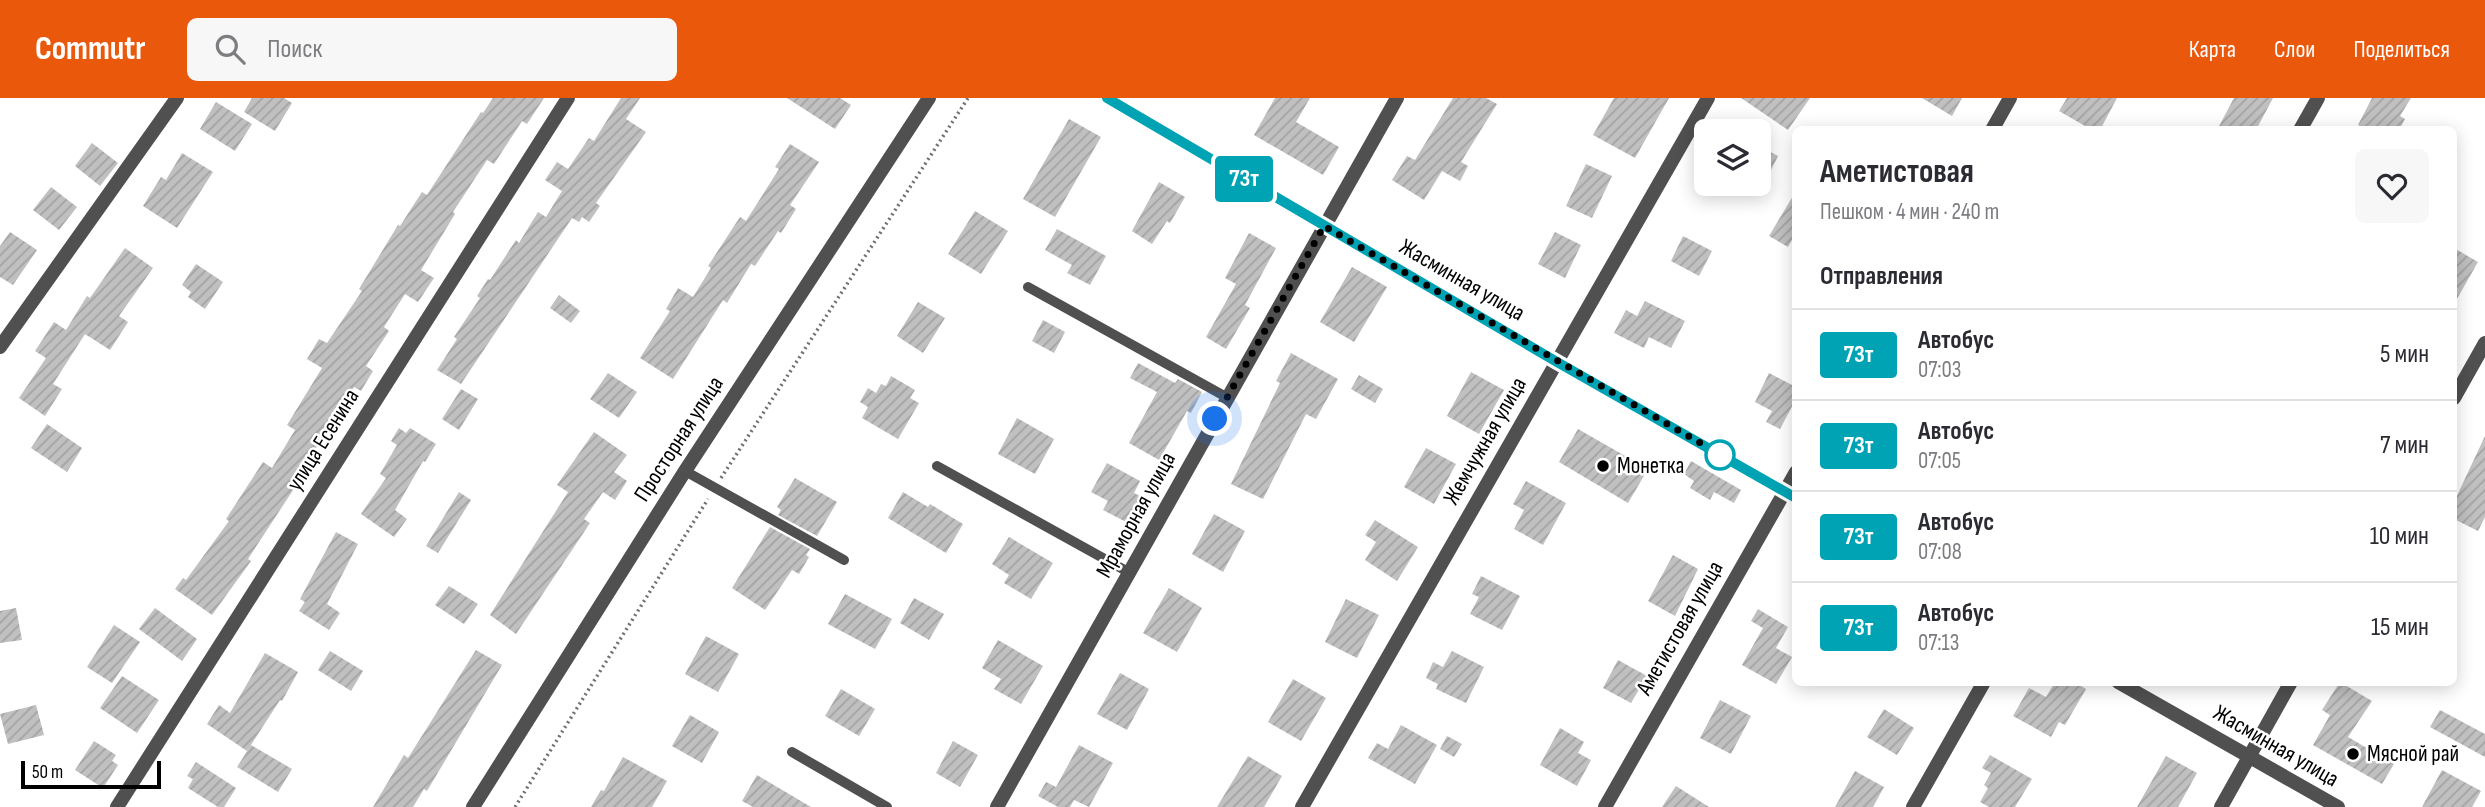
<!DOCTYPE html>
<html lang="ru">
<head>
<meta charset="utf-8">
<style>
  body { margin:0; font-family:"Sofia Sans Condensed",sans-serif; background:#f7f7f7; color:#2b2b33; height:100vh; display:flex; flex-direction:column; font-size:26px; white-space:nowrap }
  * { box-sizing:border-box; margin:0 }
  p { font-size:23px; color:#7c7c81 }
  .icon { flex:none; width:38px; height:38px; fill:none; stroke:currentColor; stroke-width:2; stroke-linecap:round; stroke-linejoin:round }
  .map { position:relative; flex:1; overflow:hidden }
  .panel { position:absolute; left:1792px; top:28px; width:665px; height:560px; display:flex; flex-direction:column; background:#fff; border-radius:10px; box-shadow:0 4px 18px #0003 }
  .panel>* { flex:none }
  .badge { padding:0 14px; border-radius:5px; font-size:24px; line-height:46px }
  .fabs { position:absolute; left:1694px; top:21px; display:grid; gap:14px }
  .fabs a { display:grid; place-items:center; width:77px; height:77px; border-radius:10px; background:#fff; box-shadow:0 4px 18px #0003; font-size:35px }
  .scale { position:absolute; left:21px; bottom:18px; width:140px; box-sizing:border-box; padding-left:7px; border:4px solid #000; border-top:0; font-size:19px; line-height:24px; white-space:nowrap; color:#000; -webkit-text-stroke:5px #fff; paint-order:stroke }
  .you { position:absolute; width:35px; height:35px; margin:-18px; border:5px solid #fff; border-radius:50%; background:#1a73e8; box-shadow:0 0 0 10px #1a73e833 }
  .map>.badge { position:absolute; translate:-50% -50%; box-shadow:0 0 0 4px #fff }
  h2 { padding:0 28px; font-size:26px; line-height:63px }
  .round { display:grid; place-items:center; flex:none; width:74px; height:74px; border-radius:10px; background:#f7f7f7 }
  .summary { display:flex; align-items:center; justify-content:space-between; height:119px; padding:0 28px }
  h1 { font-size:33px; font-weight:700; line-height:52px }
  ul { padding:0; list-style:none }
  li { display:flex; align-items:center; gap:21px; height:91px; padding:0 28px; border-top:2px solid #e1e1e2 }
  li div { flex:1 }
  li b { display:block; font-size:26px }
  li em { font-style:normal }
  li .badge { min-width:77px; font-weight:700; text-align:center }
  header { display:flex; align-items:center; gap:42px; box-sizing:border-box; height:98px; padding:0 35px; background:#ea580c; color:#fff }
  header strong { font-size:33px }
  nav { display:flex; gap:38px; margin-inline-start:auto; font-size:24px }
  .search { width:490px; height:63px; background:#f7f7f7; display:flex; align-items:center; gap:18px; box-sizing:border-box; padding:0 24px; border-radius:10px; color:#7c7c81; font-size:26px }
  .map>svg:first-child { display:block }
  .building { fill:url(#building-hatch) }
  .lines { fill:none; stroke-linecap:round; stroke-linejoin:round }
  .path { stroke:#727272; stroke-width:3.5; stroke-dasharray:2 3.5; stroke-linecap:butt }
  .service { stroke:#505050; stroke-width:10 }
  .minor { stroke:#505050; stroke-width:14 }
  .tertiary { stroke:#505050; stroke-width:14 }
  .line-casing { stroke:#fff; stroke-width:16 }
  .line { stroke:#00a3b4; stroke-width:10 }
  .walk { stroke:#000; stroke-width:7; stroke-dasharray:0 12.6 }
  .stop-dot { fill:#fff; stroke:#00a3b4; stroke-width:3.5 }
  .poi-dot { fill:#000; stroke:#fff; stroke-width:2.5 }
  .labels { text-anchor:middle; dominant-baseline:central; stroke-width:5; stroke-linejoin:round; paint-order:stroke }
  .street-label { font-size:23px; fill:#000; stroke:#fff }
  .poi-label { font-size:23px; fill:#000; stroke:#fff; text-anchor:start }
</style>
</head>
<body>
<header>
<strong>Commutr</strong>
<div class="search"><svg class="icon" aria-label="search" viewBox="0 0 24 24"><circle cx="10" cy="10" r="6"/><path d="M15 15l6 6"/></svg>Поиск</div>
<nav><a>Карта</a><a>Слои</a><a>Поделиться</a></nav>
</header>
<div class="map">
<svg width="2485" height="709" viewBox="0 0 2485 709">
  <defs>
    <pattern id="building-hatch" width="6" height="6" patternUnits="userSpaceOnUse" patternTransform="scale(1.75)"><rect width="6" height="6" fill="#c0c0c0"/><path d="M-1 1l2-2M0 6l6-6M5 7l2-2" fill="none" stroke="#a3a3a3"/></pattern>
  </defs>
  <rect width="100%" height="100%" fill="#fff"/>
  <path class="building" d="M252,0H284L292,5L275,33L244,14Z
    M493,0H544L527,26L522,23L494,66L487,62L453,114L455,116L421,172L434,180L418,204L405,196L384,229L389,233L366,268L373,273L361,293L354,289L295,384L297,386L248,461L251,463L212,517L175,491L183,480L186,482L229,423L226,421L263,364L272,370L295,332L287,327L322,270L307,261L319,241L327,245L362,193L359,191L398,127L400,128L422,94L427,97L481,14L483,15Z
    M621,0H640L626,21L646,34L596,105L600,108L589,124L582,119L579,124L572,120L461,286L437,272L457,241L454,239L480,200L477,198L488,181L490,182L516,142L519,145L538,114L546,119L562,93L545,82L557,64L568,71L589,40L594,43Z
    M787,0H840L851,7L835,31Z
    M1275,0H1310L1296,24L1339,49L1323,77L1254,37Z
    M1453,0H1486L1497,6L1461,64L1468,68L1460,83L1442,73L1424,102L1392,82L1407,58L1415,62Z
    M1614,0H1669L1635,60L1593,37Z
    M1741,0H1810L1788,32Z
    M1922,0H1962L1952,18Z
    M2067,0H2117L2100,32H2092L2059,13Z
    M2234,0H2273L2256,32H2217Z
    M2372,0H2411L2400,18L2405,21L2399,32H2366L2358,27Z
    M216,4L252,26L235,53L200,31Z
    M1069,21L1101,39L1055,119L1023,101Z
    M92,45L118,65L100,88L75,68Z
    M790,46L819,64L790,107L796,111L781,135L778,133L755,168L751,166L727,205L723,202L673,281L640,260L670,213L666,211L678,190L693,199L711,170L708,168L740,119L746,123L779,71L775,69Z
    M1759,48L1778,58L1759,96Z
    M182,55L213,74L177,130L143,108L161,79L166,82Z
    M1586,66L1612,78L1592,120L1566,108Z
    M1159,84L1185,99L1170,125L1167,123L1152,146L1132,133Z
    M51,89L77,109L59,132L33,112Z
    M1796,93V135L1788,149L1769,138Z
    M975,113L1008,133L981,176L948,156Z
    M1057,131L1106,158L1090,187L1067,175L1072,167L1045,152Z
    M10,134L37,152L13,187L0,179V148Z
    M1555,134L1581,147L1565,180L1538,166Z
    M1249,135L1276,150L1245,207L1250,210L1226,251L1206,239L1236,186L1225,180Z
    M1683,138L1712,153L1699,178L1671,163Z
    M125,150L153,170L119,218L128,224L110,252L85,236L53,286L62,291L45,318L19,300L46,260L35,253L54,224L66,232L87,198L90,200Z
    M2454,150L2478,164L2454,206Z
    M196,166L223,184L205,211L188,199L191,194L182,187Z
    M1352,169L1387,189L1354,244L1320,224Z
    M559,197L580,213L571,225L550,210Z
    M1645,203L1685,223L1671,250L1649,239L1644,250L1614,235L1626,212L1637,218Z
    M918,204L945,220L923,255L897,238Z
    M1043,222L1065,234L1054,255L1032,243Z
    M1291,255L1338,281L1316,321L1306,316L1263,401L1231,386L1280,285L1276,283Z
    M1138,265L1175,285L1178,281L1202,294L1191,315L1187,313L1159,362L1129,345L1157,294L1130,280Z
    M1471,274L1504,292L1479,336L1447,318Z
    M608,275L637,294L619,320L590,301Z
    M1769,275L1796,289V301L1780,331L1766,324L1772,313L1755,304Z
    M1359,277L1383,291L1375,305L1351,291Z
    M891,278L915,292L910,300L919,305L898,341L862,320L868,309L860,304L868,290L876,295L881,286L886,288Z
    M461,291L478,301L459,332L442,321Z
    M1017,320L1054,341L1035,376L998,356Z
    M47,326L82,350L67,374L31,350Z
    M399,330L406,335L410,330L436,346L425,364L423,363L395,412L407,421L394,439L361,416L386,380L380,376L397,347L391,343Z
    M1578,331L1648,371L1628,405L1559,364Z
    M594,334L627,357L614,374L627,383L615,402L603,394L584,421L590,425L516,536L490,517L568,394L557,387Z
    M2485,338V419L2478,433L2454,421V404Z
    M1426,350L1456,366L1434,406L1404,389Z
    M1691,363L1741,392L1734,405L1714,394L1710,402L1690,390L1694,383L1684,376Z
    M1107,365L1140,383L1134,395L1144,400L1130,426L1103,412L1108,403L1091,394Z
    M795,380L837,404L817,438L778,417L781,412L777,409Z
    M1526,383L1566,405L1543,447L1514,431L1524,412L1513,406Z
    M459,394L471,402L438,455L426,448Z
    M903,394L928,409L930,406L963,426L946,455L888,420Z
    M1214,416L1245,433L1223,474L1192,456Z
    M1375,422L1418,449L1397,483L1365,462L1376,444L1365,437Z
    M770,429L810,451L806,457L809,459L799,476L792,472L765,512L732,490Z
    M336,434L358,446L327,506L340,515L329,532L299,513L305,504L300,501Z
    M1009,439L1053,465L1031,501L1004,485L1009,477L992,466Z
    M1673,457L1698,471L1675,518L1648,503Z
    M1481,478L1520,498L1502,532L1470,516L1479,499L1472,496Z
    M449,488L478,506L464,526L435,507Z
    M1169,490L1202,510L1177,554L1143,535Z
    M845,496L892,521L875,551L828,526Z
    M914,500L944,516L929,542L900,525Z
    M1346,501L1379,517L1357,560L1325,544Z
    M16,510L22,542L0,545V513Z
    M155,510L197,541L182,563L139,531Z
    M1758,511L1788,529L1776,550L1792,559L1776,586L1742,567L1763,530L1751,523Z
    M114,527L140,544L112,585L87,569Z
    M706,538L739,556L718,594L685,576Z
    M998,542L1043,568L1021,606L994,591L1001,581L982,570Z
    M476,552L502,567L427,693L424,691L413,709H373L404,657L408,660Z
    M330,553L363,573L351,593L318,572Z
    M1452,553L1484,569L1466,605L1436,591L1438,586L1426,580L1433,564L1443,569Z
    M265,555L298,574L282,603L280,602L247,653L207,626L219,607L230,615Z
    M1618,562L1647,578L1631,605L1603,590Z
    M1120,575L1149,591L1127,632L1097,616Z
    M122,578L159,602L137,635L100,610Z
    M1293,581L1326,600L1301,643L1268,624Z
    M2055,584H2075L2086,591L2065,627L2059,624L2051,639L2013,618L2029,590L2046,599Z
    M2340,584L2372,603L2348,639L2394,666L2382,686L2313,647L2330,617L2322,612Z
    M841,591L875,611L859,638L825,618Z
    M1720,602L1751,618L1731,656L1700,640Z
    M36,607L44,637L8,646L0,616Z
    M1884,611L1914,630L1897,657L1867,639Z
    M2440,612L2485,636V659L2430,629Z
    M690,617L719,634L702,665L672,648Z
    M1401,627L1437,647L1415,686L1368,660L1377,645L1388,651Z
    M1560,630L1584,644L1578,655L1591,662L1577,688L1540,667Z
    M1447,638L1462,646L1454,659L1440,651Z
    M94,643L116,657L112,663L118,667L103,690L75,672Z
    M953,643L978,657L960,689L936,675Z
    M251,647L292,671L278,694L237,669Z
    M1079,647L1113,665L1089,709L1074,702L1070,709H1058L1038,698L1046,684L1056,689Z
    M1990,657L2032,681L2015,709H1989L1980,704L1988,690L1984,687L1991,675L1982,670Z
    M1248,658L1282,678L1264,709H1217Z
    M2166,658L2197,675L2178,709H2137Z
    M623,659L667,683L652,709H591L601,692L604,693Z
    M196,664L236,690L224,709H218L188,690L193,681L187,678Z
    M2442,672L2481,693L2472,709H2422Z
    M1855,673L1884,689L1873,709H1835Z
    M757,677L811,709H753L742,703Z
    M1676,688L1709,709H1662Z"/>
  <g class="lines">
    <path class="path" d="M721,380L968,0
      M515,709L708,401"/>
    <path class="service" d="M1028,189L1228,300
      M937,368L1130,475
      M685,373L844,462
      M792,654L887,709"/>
    <path class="minor" d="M1992,32L2010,0
      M2300,32L2318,0
      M0,249L177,0
      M2454,300L2485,245
      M117,709L568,0
      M997,709L1397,0
      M1302,709L1708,0
      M1605,709L1796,374
      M1913,709L1984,584
      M2221,709L2291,584"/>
    <path class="tertiary" d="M1107,0L1557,264L1796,400
      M2118,584L2338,709
      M473,709L685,373L929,0"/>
  </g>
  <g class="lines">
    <g class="line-casing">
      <path id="line" d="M1107,0L1557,264L1796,400"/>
    </g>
    <use href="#line" class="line"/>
    <path class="walk" d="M1215,321L1324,128L1723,358L1720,357"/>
  </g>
  <circle class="stop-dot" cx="1720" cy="357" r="14"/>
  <g class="poi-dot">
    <circle cx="1603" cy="368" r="7"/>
    <circle cx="2353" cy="656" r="7"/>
  </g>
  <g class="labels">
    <g class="street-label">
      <text transform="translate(1462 182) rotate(30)">Жасминная улица</text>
      <text transform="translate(679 341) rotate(-57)">Просторная улица</text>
      <text transform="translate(323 342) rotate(-58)">улица Есенина</text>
      <text transform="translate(1485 343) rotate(-60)">Жемчужная улица</text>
      <text transform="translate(1136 417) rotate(-61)">Мраморная улица</text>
      <text transform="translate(1680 530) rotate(-60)">Аметистовая улица</text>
      <text transform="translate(2276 648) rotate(30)">Жасминная улица</text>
    </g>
    <g class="poi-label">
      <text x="1617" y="368">Монетка</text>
      <text x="2367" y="656">Мясной рай</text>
    </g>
  </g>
</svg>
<div class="fabs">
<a><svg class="icon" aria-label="layers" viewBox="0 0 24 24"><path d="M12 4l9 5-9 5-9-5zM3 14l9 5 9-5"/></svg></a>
</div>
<div class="scale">50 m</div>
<div class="you" style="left:1215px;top:321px"></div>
<b class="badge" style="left:1244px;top:81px;background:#00a3b4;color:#fff">73т</b>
<section class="panel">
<div class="summary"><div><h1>Аметистовая</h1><p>Пешком · 4 мин · 240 m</p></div><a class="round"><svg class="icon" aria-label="heart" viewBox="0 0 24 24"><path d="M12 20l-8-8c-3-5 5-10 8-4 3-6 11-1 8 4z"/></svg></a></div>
<h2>Отправления</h2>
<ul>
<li><span class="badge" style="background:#00a3b4;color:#fff">73т</span><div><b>Автобус</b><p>07:03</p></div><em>5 мин</em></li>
<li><span class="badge" style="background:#00a3b4;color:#fff">73т</span><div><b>Автобус</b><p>07:05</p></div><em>7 мин</em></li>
<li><span class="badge" style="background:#00a3b4;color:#fff">73т</span><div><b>Автобус</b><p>07:08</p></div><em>10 мин</em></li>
<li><span class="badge" style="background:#00a3b4;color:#fff">73т</span><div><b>Автобус</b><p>07:13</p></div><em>15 мин</em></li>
</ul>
</section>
</div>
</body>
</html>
